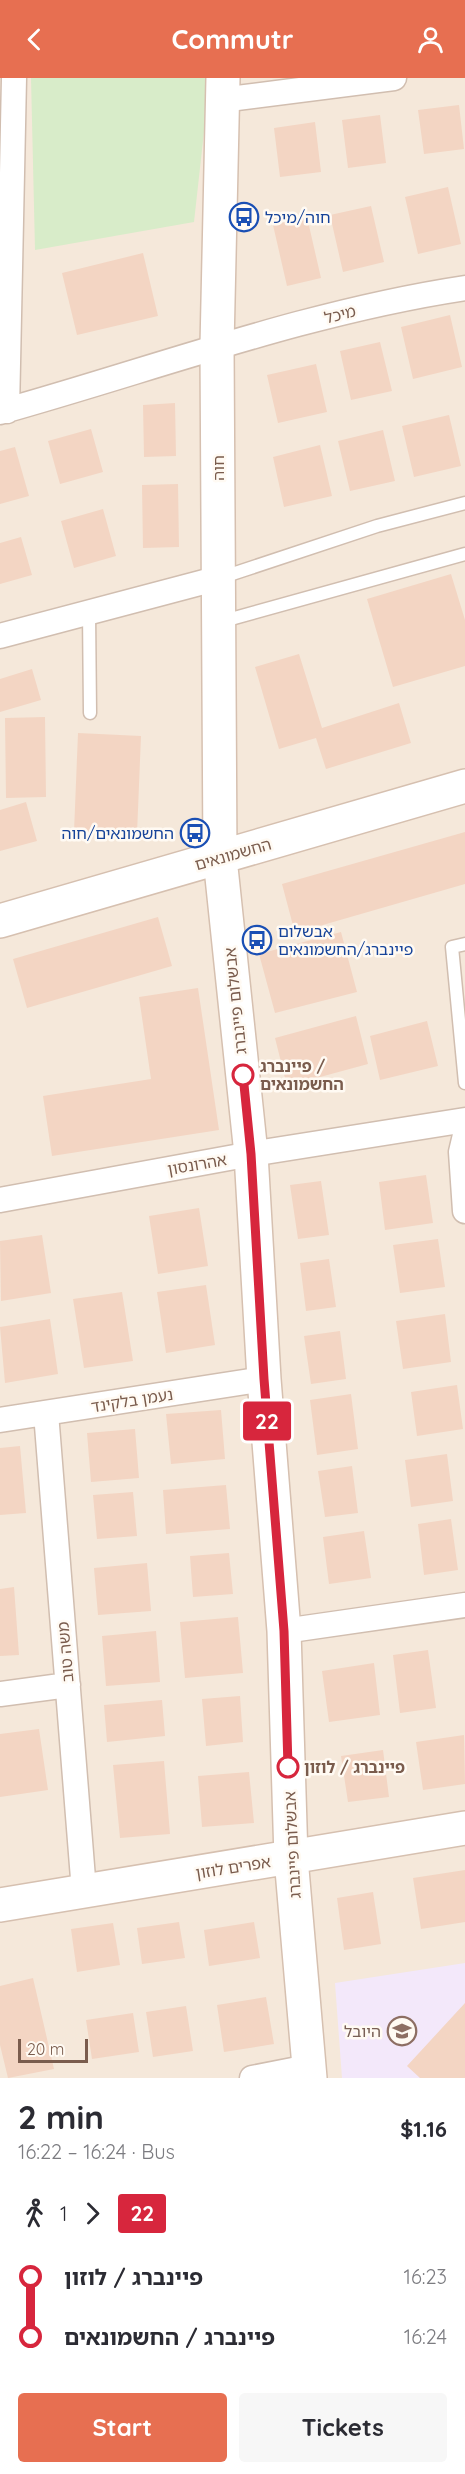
<!DOCTYPE html>
<html lang="en">
<head>
<meta charset="utf-8">
<style>
  body { margin:0; font-family:Quicksand,"Noto Sans Hebrew",sans-serif; background:#f7f7f7; color:#2b2b33; height:100vh; display:flex; flex-direction:column; font-size:22px; white-space:nowrap }
  * { box-sizing:border-box; margin:0 }
  p { font-size:20px; color:#7c7c81 }
  .icon { flex:none; width:33px; height:33px; fill:none; stroke:currentColor; stroke-width:2; stroke-linecap:round; stroke-linejoin:round }
  .map { position:relative; height:2000px; overflow:hidden }
  .sheet { display:flex; flex-direction:column; background:#fff; flex:1 }
  .sheet>* { flex:none }
  .badge { padding:0 12px; border-radius:4px; font-size:21px; line-height:39px }
  .scale { position:absolute; left:18px; bottom:15px; width:70px; box-sizing:border-box; padding-left:6px; border:3px solid #7a5c4d; border-top:0; font-size:16px; line-height:21px; white-space:nowrap; color:#7a5c4d; -webkit-text-stroke:4px #fffaf3; paint-order:stroke }
  .map>.badge { position:absolute; translate:-50% -50%; box-shadow:0 0 0 3px #fff }
  .legs { display:flex; align-items:center; gap:9px; height:66px; padding:0 18px; font-size:20px }
  .legs p { margin-inline-start:auto }
  .head { display:flex; align-items:center; justify-content:space-between; height:102px; padding:0 18px }
  h1 { font-size:33px; font-weight:700; line-height:45px }
  .action { display:flex; gap:12px; margin-top:auto; padding:12px 18px }
  .action a { flex:1; height:69px; border-radius:6px; background:#e76f51; color:#fff; font-size:24px; font-weight:700; line-height:69px; text-align:center }
  .action a+a { background:#f7f7f7; color:#2b2b33 }
  ul { padding:0 18px; list-style:none }
  li { display:flex; align-items:center; gap:21px; height:60px; font-size:22px }
  li i { display:grid; place-items:center; width:9px; height:100%; margin:0 8px; background:currentColor }
  li i::after { content:''; width:15px; height:15px; margin:-8px; border:4px solid; border-radius:50%; background:#fff }
  li p { margin-inline-start:auto }
  li:first-child i { background:linear-gradient(#0000 50%,currentColor 0) }
  li:last-child i { background:linear-gradient(currentColor 50%,#0000 0) }
  header { display:flex; justify-content:space-between; align-items:center; height:78px; padding:0 18px; background:#e76f51; color:#fff; font-size:27px; font-weight:700 }
  .map>svg:first-child { display:block }
  .residential { fill:#f5e8da }
  .education { fill:#f3e8fa }
  .green { fill:#d8ecc9 }
  .building { fill:#f3d5c3 }
  .lines { fill:none; stroke-linecap:round; stroke-linejoin:round }
  .lane-casing { stroke:#d1beb0; stroke-width:15 }
  .street-casing { stroke:#d1beb0; stroke-width:27 }
  .secondary-casing { stroke:#d6c0b0; stroke-width:36 }
  .lane { stroke:#fff; stroke-width:12 }
  .street { stroke:#fff; stroke-width:24 }
  .secondary { stroke:#fff; stroke-width:33 }
  .line-1-casing { stroke:#fff; stroke-width:14 }
  .line-1 { stroke:#d7263d; stroke-width:9 }
  .stop-1-dot { fill:#fff; stroke:#d7263d; stroke-width:3 }
  .labels { text-anchor:middle; dominant-baseline:central; stroke-width:5; stroke-linejoin:round; paint-order:stroke }
  .transit-label { font-size:16px; fill:#164399; stroke:#fffaf3; text-anchor:start }
  .street-label { font-size:16px; fill:#7a5c4d; stroke:#fffaf3 }
  .stop-label { font-size:16px; font-weight:bold; fill:#7a5c4d; stroke:#fffaf3; text-anchor:start }
  .education-label { font-size:16px; fill:#785e54; stroke:#fffaf3; text-anchor:end }
</style>
</head>
<body>
<header><svg class="icon" aria-label="back" viewBox="0 0 24 24"><path d="M15 5l-7 7 7 7"/></svg>Commutr<svg class="icon" aria-label="person" viewBox="0 0 24 24"><circle cx="12" cy="8" r="4"/><path d="M4 21q1-7 8-7t8 7"/></svg></header>
<div class="map">
<svg width="465" height="2000" viewBox="0 0 465 2000">
  <rect width="100%" height="100%" fill="#fdf6ec"/>
  <path class="residential" d="M0,0H465V2000H0Z"/>
  <path class="education" d="M465,1885V2000H342L335,1905Z"/>
  <path class="green" d="M31,0H210L194,144L35,172Z"/>
  <path class="building" d="M459,27L464,71L424,76L418,32Z
    M380,37L386,85L348,90L342,42Z
    M315,44L321,94L280,99L274,50Z
    M448,109L461,166L418,176L405,119Z
    M371,128L384,184L343,194L330,137Z
    M307,139L321,200L287,208L273,147Z
    M143,175L158,238L77,257L62,195Z
    M450,237L462,289L413,301L401,249Z
    M380,264L392,313L351,322L340,273Z
    M316,286L327,334L278,345L267,297Z
    M175,325L176,378L144,379L143,327Z
    M449,337L461,388L414,399L402,348Z
    M91,351L103,394L60,406L48,363Z
    M383,352L395,403L350,413L338,363Z
    M320,367L332,418L284,429L273,379Z
    M15,369L29,418L0,426V373Z
    M178,406L179,469L143,470L142,407Z
    M103,431L116,478L74,490L61,443Z
    M21,459L32,497L0,506V465Z
    M451,496L465,542V588L393,609L367,521Z
    M299,576L322,650L399,625L411,665L326,691L316,660L279,671L255,589Z
    M32,591L41,622L0,634V601Z
    M45,639L46,719L6,720L5,640Z
    M78,655L141,658L137,756L74,754Z
    M26,724L37,763L0,773V732Z
    M465,754V806L295,855L282,806Z
    M158,839L172,888L27,930L13,881Z
    M341,854L357,914L275,935L259,876Z
    M198,910L219,1052L52,1078L43,1018L151,1001L139,919Z
    M356,938L368,986L287,1008L275,960Z
    M427,943L438,988L380,1002L370,958Z
    M426,1097L433,1145L385,1152L379,1104Z
    M321,1103L329,1157L298,1161L290,1107Z
    M199,1130L208,1188L158,1196L149,1138Z
    M42,1157L51,1215L1,1223L0,1163Z
    M438,1161L445,1209L400,1215L393,1167Z
    M329,1181L336,1229L306,1233L300,1185Z
    M206,1207L215,1267L166,1275L157,1214Z
    M122,1214L133,1283L84,1290L73,1221Z
    M445,1236L451,1284L403,1291L396,1243Z
    M50,1241L58,1296L5,1305L0,1249Z
    M340,1253L346,1301L311,1306L304,1258Z
    M457,1307L463,1351L417,1358L411,1314Z
    M351,1316L358,1371L317,1377L310,1322Z
    M221,1332L225,1381L171,1386L166,1336Z
    M135,1351L139,1400L91,1404L87,1355Z
    M20,1368L26,1435L0,1437V1370Z
    M447,1376L453,1423L411,1429L405,1382Z
    M352,1388L358,1435L325,1439L318,1393Z
    M226,1407L230,1451L166,1456L163,1412Z
    M133,1414L137,1458L97,1461L93,1417Z
    M451,1441L458,1492L424,1497L418,1446Z
    M364,1453L371,1500L329,1506L323,1459Z
    M229,1475L233,1516L193,1519L190,1478Z
    M147,1485L151,1533L98,1537L94,1490Z
    M14,1509L19,1577L0,1578V1511Z
    M238,1539L243,1595L185,1600L180,1544Z
    M156,1553L160,1604L106,1608L102,1558Z
    M428,1572L436,1630L400,1635L393,1577Z
    M374,1585L380,1637L329,1644L322,1593Z
    M240,1618L243,1664L206,1668L202,1621Z
    M162,1622L165,1658L107,1664L104,1627Z
    M39,1651L48,1712L0,1719V1656Z
    M464,1657L465,1706L423,1712L416,1664Z
    M383,1672L389,1719L348,1724L341,1678Z
    M164,1683L170,1756L120,1760L113,1687Z
    M249,1694L254,1745L202,1749L198,1698Z
    M465,1792V1844L421,1851L413,1800Z
    M373,1814L381,1866L344,1872L337,1820Z
    M179,1844L185,1880L142,1886L137,1850Z
    M254,1844L260,1880L209,1888L204,1852Z
    M113,1845L120,1887L77,1894L71,1851Z
    M33,1900L54,1991L8,2000L0,1967V1908Z
    M266,1919L274,1966L224,1974L217,1927Z
    M465,1925V2000H420L407,1988Z
    M186,1928L193,1973L153,1979L146,1934Z
    M133,1935L139,1974L92,1981L86,1942Z"/>
  <g class="lines">
    <g class="lane-casing">
      <path id="lane" d="M220,500L377,448L465,425
        M89,534L90,635
        M220,544L465,476
        M465,866L452,869L465,1005"/>
    </g>
    <g class="street-casing">
      <path id="street" d="M221,22L394,0
        M7,333L14,0
        M0,334C154,291 306,234 465,210
        M0,558L219,500
        M465,1057L461,1074L465,1133
        M0,1122L251,1076L465,1042
        M46,1335L84,1813
        M0,1342L264,1301
        M284,1553L465,1527
        M0,1616L68,1607
        M252,2000L308,1989"/>
    </g>
    <g class="secondary-casing">
      <path id="secondary" d="M223,0L217,268L220,780L251,1076L264,1301L284,1553L291,1780L310,2000
        M0,843L465,708
        M0,1827L465,1750"/>
    </g>
    <use href="#lane" class="lane"/>
    <use href="#street" class="street"/>
    <use href="#secondary" class="secondary"/>
  </g>
  <g class="lines">
    <g class="line-1-casing">
      <path id="line-1" d="M243,997L251,1076L264,1301L284,1553L288,1689"/>
    </g>
    <use href="#line-1" class="line-1"/>
  </g>
  <defs>
    <g id="bus-ring" transform="scale(1.5)"><circle r="9.5" fill="#fffaf3" stroke="#1a4fb4" stroke-width="1.5"/><path d="M-5-6H5V4H4V6H2V4H-2V6H-4V4H-5ZM-3.5-4V0h7V-4ZM-3.5 1.2v1.5H-2V1.2ZM2 1.2v1.5H3.5V1.2Z" fill="#1a4fb4"/></g>
    <g id="school-ring" transform="scale(1.5)"><circle r="9.5" fill="#fffaf3" stroke="#8d6e63" stroke-width="1.5"/><path d="M0-5L7-2L0 1L-7-2ZM-4 1L0 2.5L4 1V4Q0 6-4 4Z" fill="#8d6e63"/></g>
  </defs>
  <g fill-rule="evenodd">
    <use href="#bus-ring" x="244" y="139"/>
    <use href="#bus-ring" x="195" y="755"/>
    <use href="#bus-ring" x="257" y="862"/>
    <use href="#school-ring" x="402" y="1953"/>
  </g>
  <g class="stop-1-dot">
    <circle cx="243" cy="997" r="10"/>
    <circle cx="288" cy="1689" r="10"/>
  </g>
  <g class="labels">
    <g class="transit-label">
      <text x="265" y="139">חוה/מיכל</text>
      <text x="174" y="755" text-anchor="end">החשמונאים/חוה</text>
      <text x="278" y="853">אבשלום<tspan x="278" dy="18">פיינברג/החשמונאים</tspan></text>
    </g>
    <g class="street-label">
      <text transform="translate(340 236) rotate(-14)">מיכל</text>
      <text transform="translate(218 390) rotate(-90)">חוה</text>
      <text transform="translate(233 776) rotate(-16)">החשמונאים</text>
      <text transform="translate(235 923) rotate(-96)">אבשלום פיינברג</text>
      <text transform="translate(197 1086) rotate(-10)">אהרונסון</text>
      <text transform="translate(132 1322) rotate(-9)">נעמן בלקינד</text>
      <text transform="translate(65 1574) rotate(-95)">משה טוב</text>
      <text transform="translate(292 1767) rotate(-93)">אבשלום פיינברג</text>
      <text transform="translate(233 1789) rotate(-9)">אפרים לוזון</text>
    </g>
    <g class="stop-label">
      <text x="260" y="988">פיינברג /<tspan x="260" dy="18">החשמונאים</tspan></text>
      <text x="304" y="1689">פיינברג / לוזון</text>
    </g>
    <g class="education-label">
      <text x="381" y="1953">היובל</text>
    </g>
  </g>
</svg>
<div class="scale">20 m</div>
<b class="badge" style="left:267px;top:1343px;background:#d7263d;color:#fff">22</b>
</div>
<section class="sheet">
<div class="head"><div><h1>2 min</h1><p>16:22 – 16:24 · Bus</p></div><b>$1.16</b></div>
<div class="legs"><svg class="icon" aria-label="walk" viewBox="0 0 24 24"><circle cx="13" cy="4" r="2"/><path d="M13 8l-2 6 4 7M11 14l-3 7M7 12l3-4h3l4 4"/></svg>1<svg class="icon" aria-label="forward" viewBox="0 0 24 24"><path d="M9 5l7 7-7 7"/></svg><b class="badge" style="background:#d7263d;color:#fff">22</b></div>
<ul>
<li><i style="color:#d7263d"></i><b>פיינברג / לוזון</b><p>16:23</p></li>
<li><i style="color:#d7263d"></i><b>פיינברג / החשמונאים</b><p>16:24</p></li>
</ul>
<div class="action"><a>Start</a><a>Tickets</a></div>
</section>
</body>
</html>
